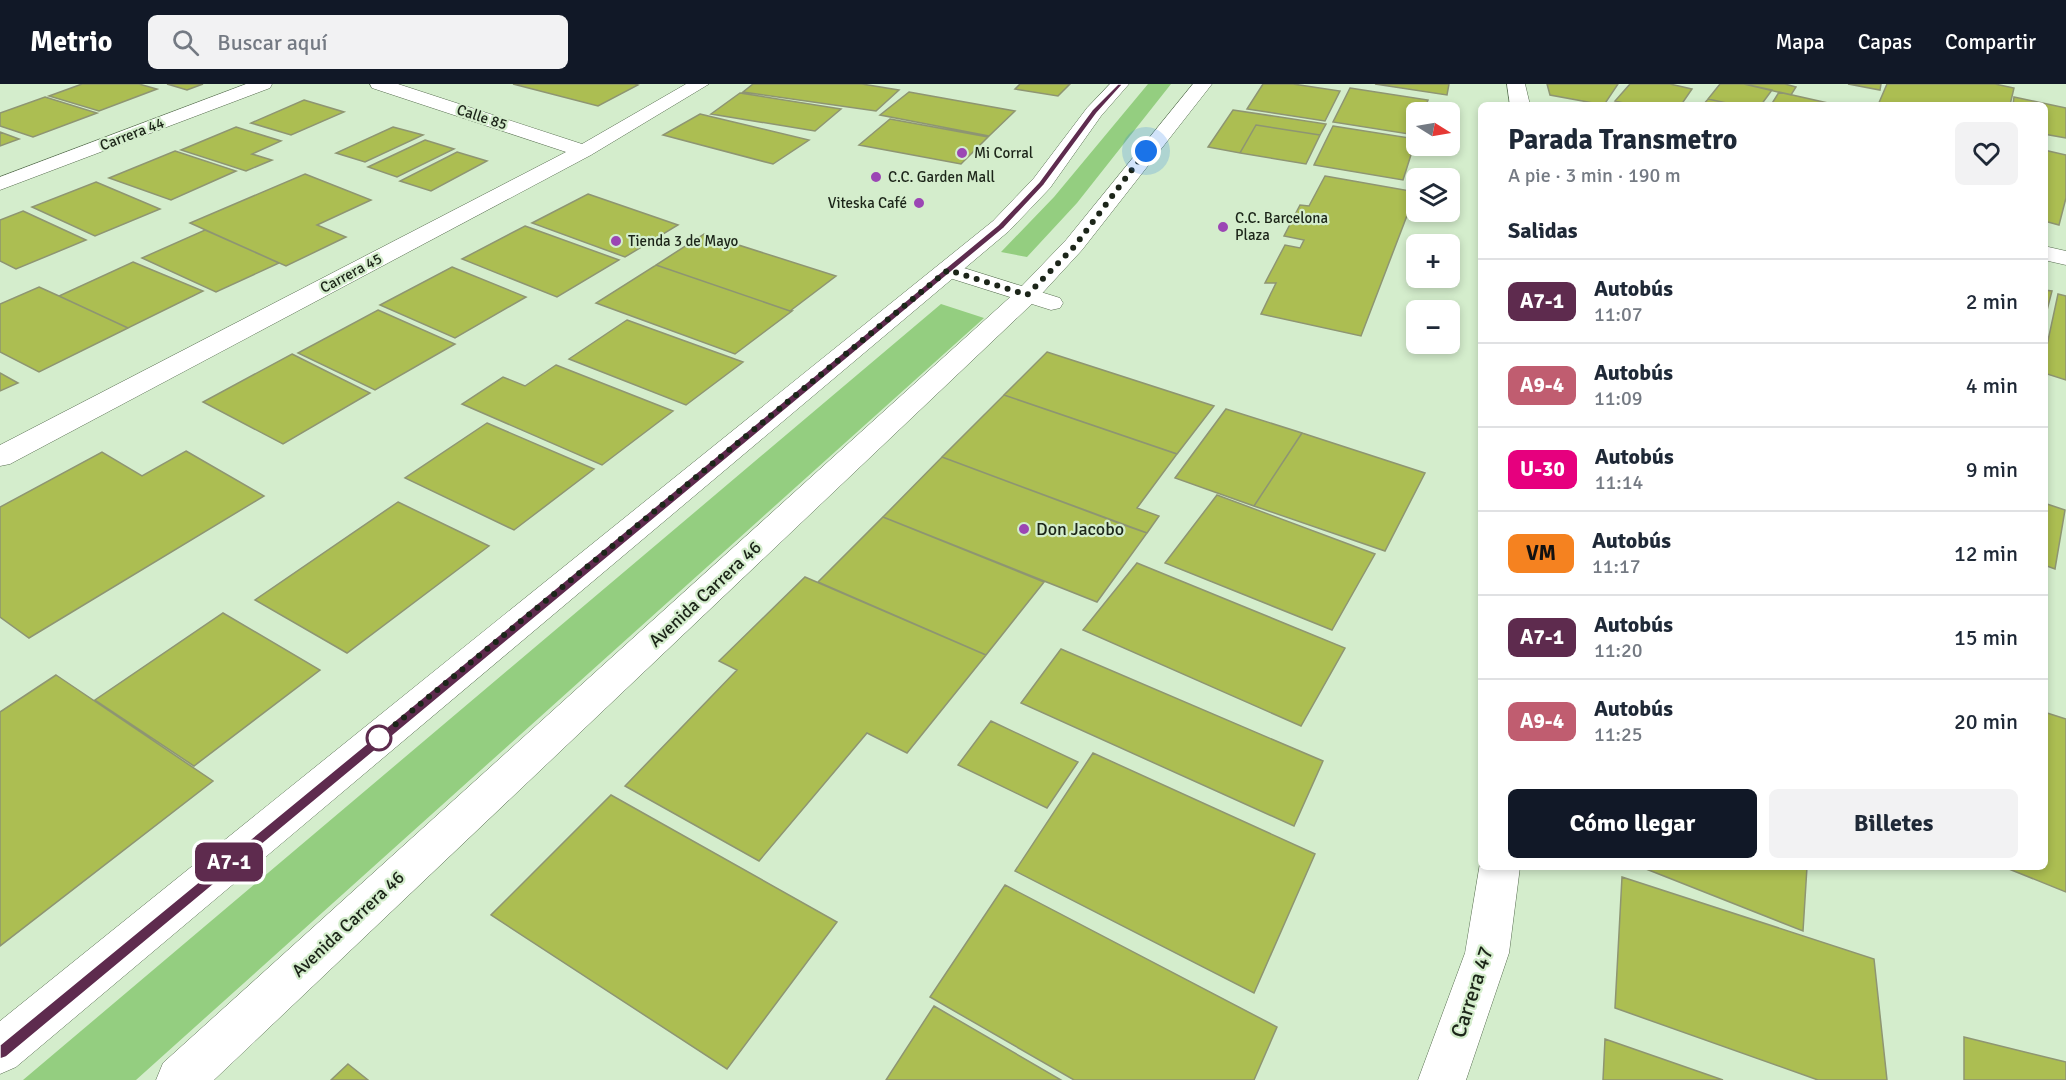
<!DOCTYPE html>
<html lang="es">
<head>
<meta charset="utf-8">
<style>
  body { margin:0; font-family:Signika,sans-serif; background:#f2f2f3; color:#1f2937; height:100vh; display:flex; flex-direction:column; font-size:22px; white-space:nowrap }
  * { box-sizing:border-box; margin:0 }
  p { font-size:20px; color:#747a83 }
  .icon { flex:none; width:33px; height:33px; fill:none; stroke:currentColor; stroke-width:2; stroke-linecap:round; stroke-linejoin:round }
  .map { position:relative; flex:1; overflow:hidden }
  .sheet { position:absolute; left:1478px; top:18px; width:570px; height:768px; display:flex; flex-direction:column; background:#fff; border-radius:9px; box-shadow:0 3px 9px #0003 }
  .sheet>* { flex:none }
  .badge { padding:0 12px; border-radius:9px; font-size:21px; line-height:39px }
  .needle { width:39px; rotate:101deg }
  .buttons { position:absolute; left:1406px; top:18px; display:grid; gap:12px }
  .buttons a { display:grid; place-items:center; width:54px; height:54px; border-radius:9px; background:#fff; box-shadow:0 3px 9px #0003; font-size:30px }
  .you { position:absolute; width:30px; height:30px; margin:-15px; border:4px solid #fff; border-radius:50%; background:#1a73e8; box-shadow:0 0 0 9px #1a73e833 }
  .map>.badge { position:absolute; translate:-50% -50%; box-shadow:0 0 0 3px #fff }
  h2 { padding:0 30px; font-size:22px; line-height:54px }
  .round { display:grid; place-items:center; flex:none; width:63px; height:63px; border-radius:9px; background:#f2f2f3 }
  .head { display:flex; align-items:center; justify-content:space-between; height:102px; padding:0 30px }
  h1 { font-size:28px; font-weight:700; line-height:45px }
  .action { display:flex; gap:12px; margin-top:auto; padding:12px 30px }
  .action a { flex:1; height:69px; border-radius:9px; background:#111827; color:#fff; font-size:24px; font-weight:700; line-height:69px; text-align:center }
  .action a+a { background:#f2f2f3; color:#1f2937 }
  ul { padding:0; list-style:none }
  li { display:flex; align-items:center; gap:18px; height:84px; padding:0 30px; border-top:2px solid #e0e1e3 }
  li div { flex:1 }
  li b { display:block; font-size:22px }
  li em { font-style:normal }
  li .badge { min-width:66px; font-weight:700; text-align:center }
  header { display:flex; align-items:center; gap:36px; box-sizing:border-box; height:84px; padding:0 30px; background:#111827; color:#fff }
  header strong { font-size:28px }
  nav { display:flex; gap:33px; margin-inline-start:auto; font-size:21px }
  .search { width:420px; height:54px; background:#f2f2f3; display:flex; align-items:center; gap:15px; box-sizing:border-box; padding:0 21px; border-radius:9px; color:#747a83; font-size:22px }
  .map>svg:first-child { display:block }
  .green { fill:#94ce80 }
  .building { fill:#acbe52; stroke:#8e9572; stroke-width:1.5 }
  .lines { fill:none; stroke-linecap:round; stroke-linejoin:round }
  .street-casing { stroke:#576d50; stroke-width:1 }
  .secondary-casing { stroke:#576d50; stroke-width:1 }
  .primary-casing { stroke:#576d50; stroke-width:1 }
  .street { fill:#fff; fill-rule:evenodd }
  .secondary { fill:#fff; fill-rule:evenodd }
  .primary { fill:#fff; fill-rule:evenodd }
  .line { fill:#5e2b4e; stroke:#fff; stroke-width:1.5 }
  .walk { stroke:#1c2519; stroke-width:6; stroke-dasharray:0 10.8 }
  .poi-dot { fill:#9b46b4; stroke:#d4edcc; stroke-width:2 }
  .stop-dot { fill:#fff; stroke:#5e2b4e; stroke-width:3 }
  .labels { text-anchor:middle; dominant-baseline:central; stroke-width:4.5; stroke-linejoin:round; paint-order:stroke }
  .far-street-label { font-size:15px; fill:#1c2519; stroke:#d4edcc }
  .far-poi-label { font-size:15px; fill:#1c2519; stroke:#d4edcc; text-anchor:start }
  .poi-label { font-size:18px; fill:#1c2519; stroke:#d4edcc; text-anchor:start }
  .street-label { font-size:18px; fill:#1c2519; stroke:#d4edcc }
  .near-street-label { font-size:21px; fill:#1c2519; stroke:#d4edcc }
</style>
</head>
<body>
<header>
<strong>Metrio</strong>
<div class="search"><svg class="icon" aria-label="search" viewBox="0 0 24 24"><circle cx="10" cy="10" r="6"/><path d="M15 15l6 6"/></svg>Buscar aquí</div>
<nav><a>Mapa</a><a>Capas</a><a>Compartir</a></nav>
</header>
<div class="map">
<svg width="2066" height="996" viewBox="0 0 2066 996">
  <rect width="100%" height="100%" fill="#d4edcc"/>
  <path class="green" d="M1148,0H1171L1077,119L1027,173L1001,168L1054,113Z
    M941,220L984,234L136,996H23Z"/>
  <path class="building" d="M82,0H139L157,5L99,27L49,12Z
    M167,0H203L187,6Z
    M513,0H635L638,1L598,22Z
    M753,0H862L899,6L876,27L743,8Z
    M1020,0H1070L1058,12L1015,5Z
    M1263,0H1293L1340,7L1325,37L1247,25Z
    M1375,0H1449L1447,11Z
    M1547,0H1618L1604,21L1550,11Z
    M1630,0H1670L1692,5L1681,21H1632L1615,17Z
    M1720,0H1744L1772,6L1761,21H1736L1708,15Z
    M1744,0H1785L1796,3L1791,11Z
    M1848,0H1881L1880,6Z
    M1887,0H1995L2014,4L2010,21H1878Z
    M1350,4L1428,16L1423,28H1416L1415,51L1333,38Z
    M909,8L1015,27L989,52L880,31Z
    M1779,8L1828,19L1771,21Z
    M740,9L841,25L815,47L711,30Z
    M45,13L97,29L33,53L0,42V29Z
    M2014,13L2066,24V54L2044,50V21H2013Z
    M1708,15L1736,21H1703Z
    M304,16L344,28L291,51L251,39Z
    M1233,26L1326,40L1320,51L1256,41L1240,69L1208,63Z
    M700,30L809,56L773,80L663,51Z
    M890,35L988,53L961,80L859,61Z
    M1256,41L1320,51L1306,80L1240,69Z
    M1333,42L1416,55L1403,96L1314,81Z
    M236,43L281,57L252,70L272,76L246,87L181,66Z
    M393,43L423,51L365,78L336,69Z
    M0,48L19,55L0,62Z
    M425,56L454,65L397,93L368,83Z
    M2044,66L2066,71V114L2059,141L2044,137Z
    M175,67L236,87L171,116L109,94Z
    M457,68L487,77L431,107L400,97Z
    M305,90L371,116L317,141L346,153L286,182L190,139Z
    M1325,92L1416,108L1361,252L1261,230L1276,199H1265L1285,161L1300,164L1304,156L1284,152L1300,121L1309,122Z
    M96,98L160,125L95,152L32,123Z
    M588,110L678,141L625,173L532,139Z
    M23,127L86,156L16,185L0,177V136Z
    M525,142L619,176L557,213L462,175Z
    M205,146L279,179L216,208L142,174Z
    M704,150L836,192L790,227L656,181Z
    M133,178L203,207L128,244L59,212Z
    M656,181L790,227H792L735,270L596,219Z
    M452,183L526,213L455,254L380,221Z
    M39,203L59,212L128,244L39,288L0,268V220Z
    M2044,206L2052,207L2044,238Z
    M2058,210L2066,212V296L2044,289V275Z
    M378,226L455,260L375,306L298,269Z
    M627,236L743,278L686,321L569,275Z
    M1047,268L1214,322L1177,370L1004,311Z
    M292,270L370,309L283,360L203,318Z
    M556,281L673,327L602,381L462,320L503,293L525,302Z
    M0,289L18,299L0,307Z
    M1004,311L1177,370L1137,424L1159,432L1147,449L942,373Z
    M1226,325L1302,349L1254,422L1175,394Z
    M487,339L594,385L514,446L405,394Z
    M1302,349L1425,389L1385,467L1254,422Z
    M186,367L264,412L29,554L0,533V423L102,368L142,392Z
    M942,373L1124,441L1147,449L1097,518L883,433Z
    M1217,411L1375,470L1332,546L1165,479Z
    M398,418L489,462L347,569L255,516Z
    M2044,419L2065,426L2055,485L2044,481Z
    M883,433L1044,498L986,571L818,498Z
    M1137,479L1345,564L1301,642L1083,546Z
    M805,493L986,571L907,669L867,649L759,777L625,702L737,586L719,577Z
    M223,529L320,586L194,682L95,616Z
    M1061,565L1323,677L1294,742L1021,619Z
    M56,591L213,697L0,862V628Z
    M2044,628L2066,635V808L2004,783H2044Z
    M991,637L1078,678L1047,724L958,681Z
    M1093,669L1315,770L1254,909L1015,787Z
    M611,711L837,838L727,985L491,831Z
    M1641,783H1807L1803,847Z
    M1622,793L1874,875L1887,996H1818L1615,924Z
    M1005,801L1277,943L1254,996H1074L930,913Z
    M934,922L1061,996H886Z
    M1964,953L2066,978V996H1964Z
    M1605,955L1723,996H1603Z
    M348,980L368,996H331Z"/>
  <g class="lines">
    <g class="street-casing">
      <path id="street" d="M370,0H398L582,60L686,0H709L591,71L10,380L0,382V361L566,68L372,4Z
        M1507,0H1525L1530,21H1510Z
        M2044,162L2066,167V181L2044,176Z
        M948,179L1060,214L1063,219L1060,224L1051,226L940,191L936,186L940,181Z
        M1480,779V783H1520L1509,869L1466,996H1418L1465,869Z"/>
    </g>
    <g class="secondary-casing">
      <path id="secondary" d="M246,0H272L270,4L0,106V93Z"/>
    </g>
    <g class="primary-casing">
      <path id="primary" d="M1110,0H1129L1101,32L1050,104L1009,147L16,983L0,990V937L993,137L1034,94L1087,24Z
        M1193,0H1212L1082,166L1036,216L214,996H156L163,979L1018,206L1066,156Z"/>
    </g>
    <use href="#street" class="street"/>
    <use href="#secondary" class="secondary"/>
    <use href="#primary" class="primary"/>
  </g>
  <path class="line" d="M1118,0H1123L1097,29L1044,101L1004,144L6,973L0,975V961L998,141L1039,98L1092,26Z"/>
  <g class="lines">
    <path class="walk" d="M379,654L948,186L1027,211L1074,163L1146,67"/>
  </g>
  <g class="poi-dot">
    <circle cx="962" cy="69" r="6"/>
    <circle cx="876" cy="93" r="6"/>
    <circle cx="919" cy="119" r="6"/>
    <circle cx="1223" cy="143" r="6"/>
    <circle cx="616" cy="157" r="6"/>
    <circle cx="1024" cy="445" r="6"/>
  </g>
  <circle class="stop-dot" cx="379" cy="654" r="12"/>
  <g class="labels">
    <g class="far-street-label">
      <text transform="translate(482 33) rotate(18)">Calle 85</text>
      <text transform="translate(132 50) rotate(-21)">Carrera 44</text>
      <text transform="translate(351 189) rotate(-28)">Carrera 45</text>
    </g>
    <g class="far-poi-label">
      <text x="974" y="69">Mi Corral</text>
      <text x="888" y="93">C.C. Garden Mall</text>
      <text x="907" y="119" text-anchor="end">Viteska Café</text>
      <text x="1235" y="134">C.C. Barcelona<tspan x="1235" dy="17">Plaza</tspan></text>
      <text x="628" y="157">Tienda 3 de Mayo</text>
    </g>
    <g class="poi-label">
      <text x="1036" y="445">Don Jacobo</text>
    </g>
    <g class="street-label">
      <text transform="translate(705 510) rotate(-43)">Avenida Carrera 46</text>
      <text transform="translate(348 840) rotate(-43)">Avenida Carrera 46</text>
    </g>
    <g class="near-street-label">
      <text transform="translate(1472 908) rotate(-72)">Carrera 47</text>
    </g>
  </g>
</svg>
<div class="buttons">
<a><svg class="needle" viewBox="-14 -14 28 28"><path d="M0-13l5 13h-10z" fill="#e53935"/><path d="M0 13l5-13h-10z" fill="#747a83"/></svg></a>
<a><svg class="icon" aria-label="layers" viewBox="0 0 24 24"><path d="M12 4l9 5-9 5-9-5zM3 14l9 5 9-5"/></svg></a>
<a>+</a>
<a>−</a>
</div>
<div class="you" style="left:1146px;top:67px"></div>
<b class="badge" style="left:229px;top:778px;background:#5e2b4e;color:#fff">A7-1</b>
<section class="sheet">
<div class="head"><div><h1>Parada Transmetro</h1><p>A pie · 3 min · 190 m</p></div><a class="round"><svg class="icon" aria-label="heart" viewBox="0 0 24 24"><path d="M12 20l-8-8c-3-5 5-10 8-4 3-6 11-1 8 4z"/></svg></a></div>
<h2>Salidas</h2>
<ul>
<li><span class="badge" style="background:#5e2b4e;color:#fff">A7-1</span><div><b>Autobús</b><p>11:07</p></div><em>2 min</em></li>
<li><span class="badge" style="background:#c05d70;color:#fff">A9-4</span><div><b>Autobús</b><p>11:09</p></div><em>4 min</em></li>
<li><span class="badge" style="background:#e6007e;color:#fff">U-30</span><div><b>Autobús</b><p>11:14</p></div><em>9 min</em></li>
<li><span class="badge" style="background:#f58220;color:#111">VM</span><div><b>Autobús</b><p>11:17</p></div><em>12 min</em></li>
<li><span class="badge" style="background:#5e2b4e;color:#fff">A7-1</span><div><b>Autobús</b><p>11:20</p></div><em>15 min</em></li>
<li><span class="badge" style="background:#c05d70;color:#fff">A9-4</span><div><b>Autobús</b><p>11:25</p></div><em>20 min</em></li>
</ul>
<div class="action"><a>Cómo llegar</a><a>Billetes</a></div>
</section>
</div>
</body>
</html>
